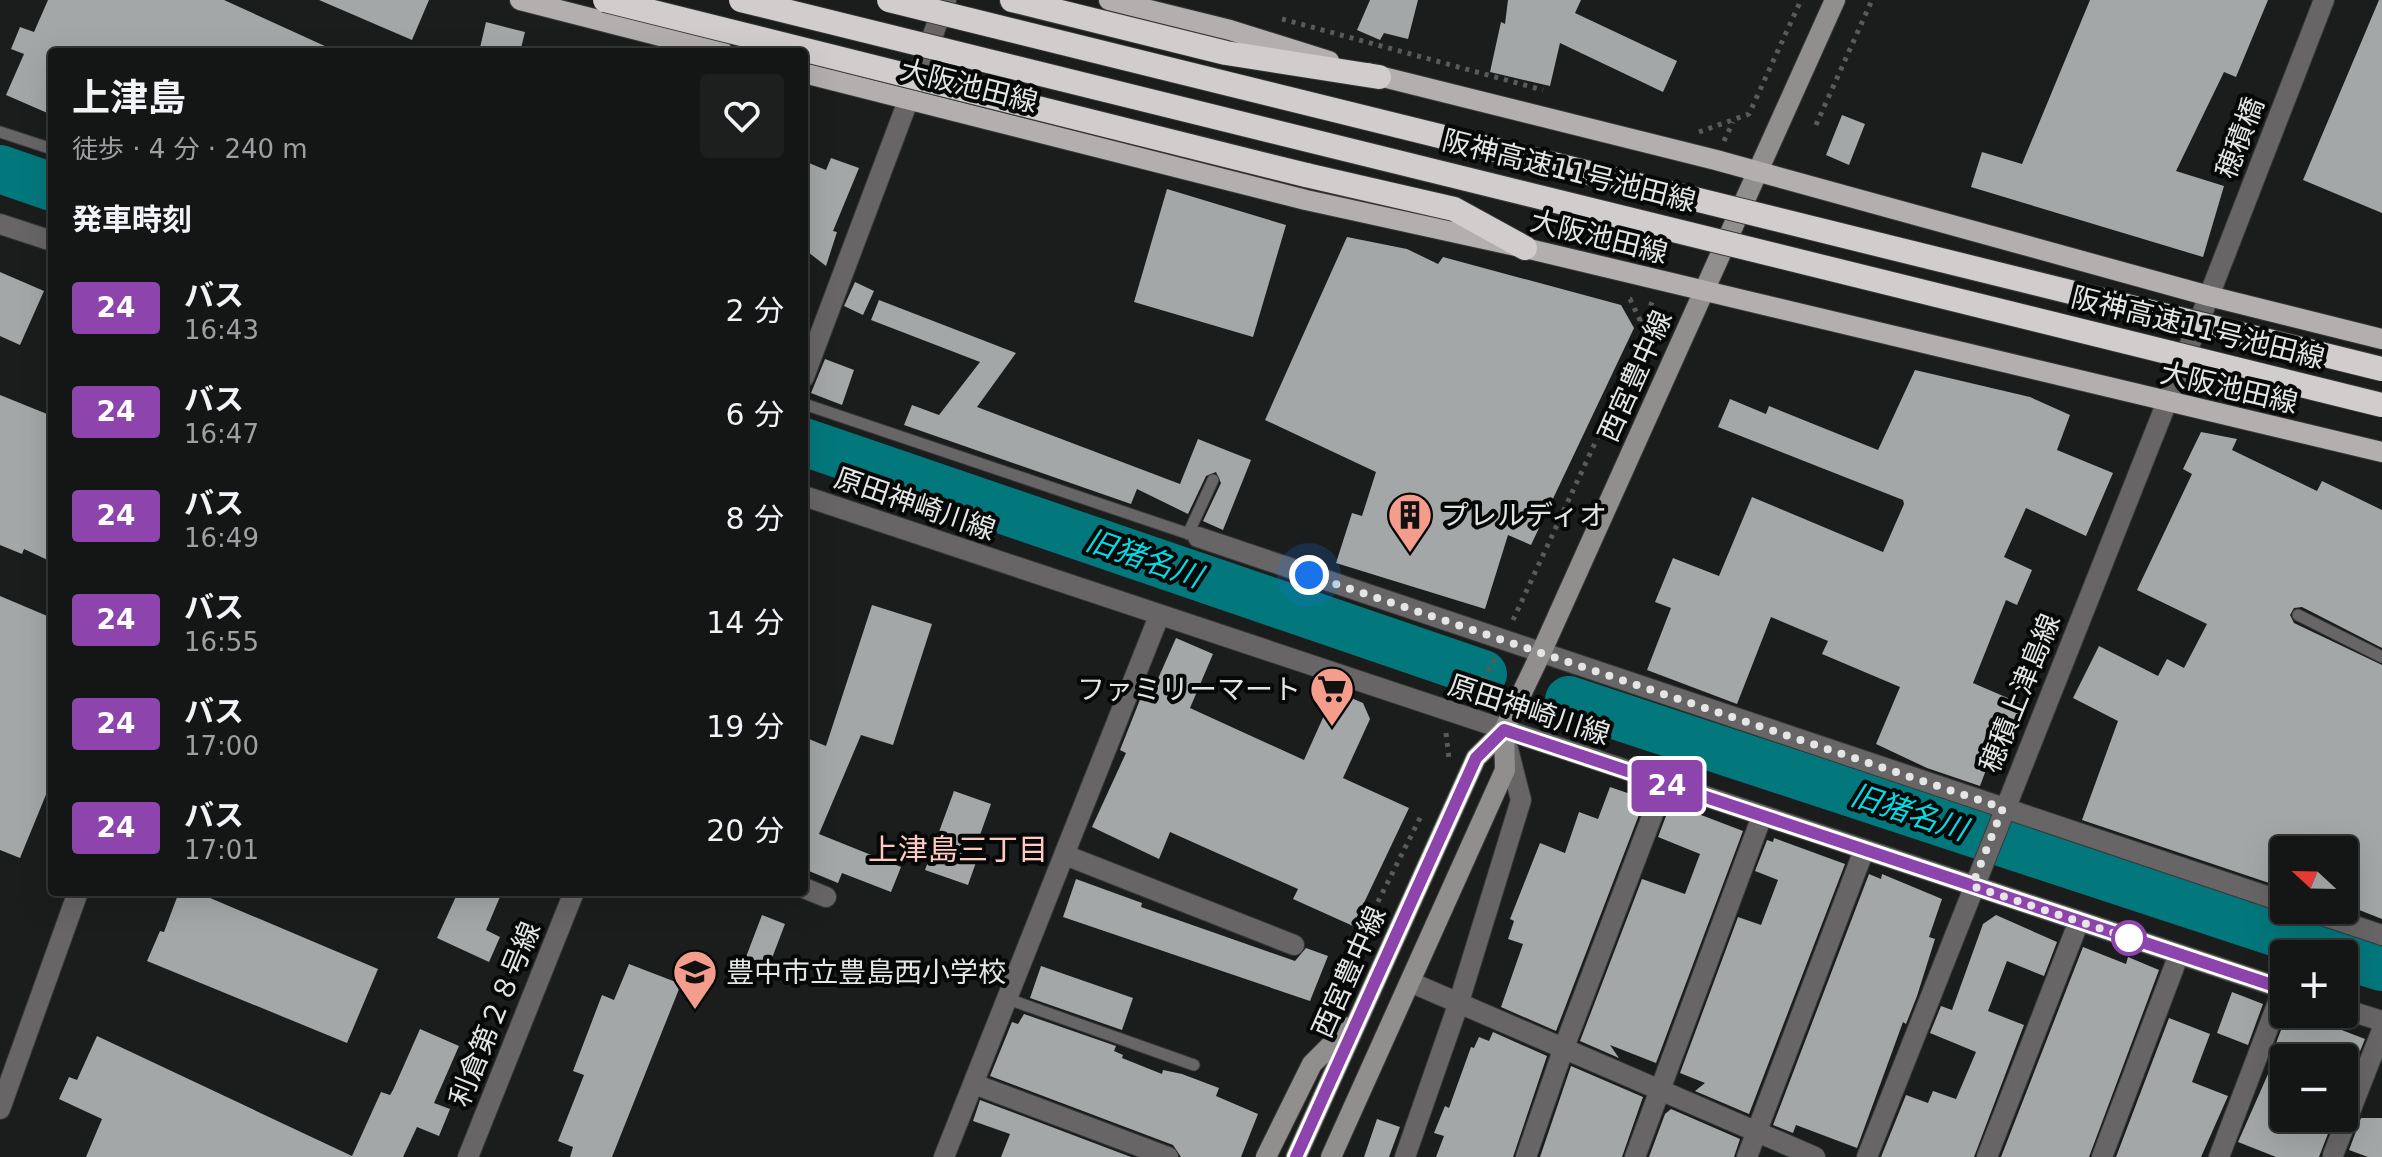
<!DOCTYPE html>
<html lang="ja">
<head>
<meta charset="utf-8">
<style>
  body { margin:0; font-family:"DejaVu Sans","Noto Sans JP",sans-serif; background:#1d1f1f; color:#f1f3f6; height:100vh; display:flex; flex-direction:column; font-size:30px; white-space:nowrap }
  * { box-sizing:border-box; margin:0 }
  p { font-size:26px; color:#9d9fa1 }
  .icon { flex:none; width:44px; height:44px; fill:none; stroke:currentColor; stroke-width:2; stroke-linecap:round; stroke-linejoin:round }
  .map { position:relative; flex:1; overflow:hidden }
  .sheet { position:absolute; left:48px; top:48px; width:760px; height:848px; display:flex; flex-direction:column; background:#141616; border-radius:8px; box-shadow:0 8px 32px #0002,0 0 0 2px #333535 }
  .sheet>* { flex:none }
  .badge { padding:0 16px; border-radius:6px; font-size:28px; line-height:52px }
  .needle { width:52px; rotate:292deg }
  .buttons { position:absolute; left:2270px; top:836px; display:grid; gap:16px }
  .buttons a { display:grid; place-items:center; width:88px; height:88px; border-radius:8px; background:#141616; box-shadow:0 8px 32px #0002,0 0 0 2px #333535; font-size:40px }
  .you { position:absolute; width:40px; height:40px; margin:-20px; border:6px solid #fff; border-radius:50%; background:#1a73e8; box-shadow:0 0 0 12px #1a73e833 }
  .map>.badge { position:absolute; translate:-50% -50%; box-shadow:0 0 0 4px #fff }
  h2 { padding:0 24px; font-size:30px; line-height:72px }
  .round { display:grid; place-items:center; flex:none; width:84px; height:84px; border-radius:8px; background:#1d1f1f }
  .headline { display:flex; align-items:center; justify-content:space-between; height:136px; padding:0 24px }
  h1 { font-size:38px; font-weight:700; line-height:60px }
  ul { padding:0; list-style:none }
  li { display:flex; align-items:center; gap:24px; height:104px; padding:0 24px }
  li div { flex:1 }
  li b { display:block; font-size:30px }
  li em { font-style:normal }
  li .badge { min-width:88px; font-weight:700; text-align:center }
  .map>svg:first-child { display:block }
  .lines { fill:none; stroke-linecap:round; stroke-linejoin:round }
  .river { stroke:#03787c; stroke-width:48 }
  .building { fill:#a3a7a7 }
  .service-casing { stroke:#373939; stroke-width:13 }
  .minor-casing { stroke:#373939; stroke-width:22 }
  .tertiary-casing { stroke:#373939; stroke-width:22 }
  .secondary-casing { stroke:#373939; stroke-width:22 }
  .primary-casing { stroke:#373939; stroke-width:22 }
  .motorway-casing { stroke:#373939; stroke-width:26 }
  .path { stroke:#595b5b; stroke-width:5; stroke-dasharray:4 6; stroke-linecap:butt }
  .service { stroke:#676565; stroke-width:11 }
  .minor { stroke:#676565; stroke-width:20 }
  .tertiary { stroke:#676565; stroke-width:20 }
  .secondary { stroke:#918f8e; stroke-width:20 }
  .primary { stroke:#b2afae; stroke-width:20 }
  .motorway { stroke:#d0cdcc; stroke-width:24 }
  .motorway-bridge-casing { stroke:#373939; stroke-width:26; stroke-linecap:butt }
  .motorway-bridge { stroke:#d0cdcc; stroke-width:24 }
  .line-casing { stroke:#fff; stroke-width:18 }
  .line { stroke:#8e44ad; stroke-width:12 }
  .walk { stroke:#e4e6e6; stroke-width:8; stroke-dasharray:0 14.4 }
  .stop-dot { fill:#fff; stroke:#8e44ad; stroke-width:4 }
  .labels { text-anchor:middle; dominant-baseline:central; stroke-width:8; stroke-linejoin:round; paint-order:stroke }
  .street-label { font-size:28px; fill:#e4e6e6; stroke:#060707 }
  .poi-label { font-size:28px; fill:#e4e6e6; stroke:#060707; text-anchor:start }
  .water-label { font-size:30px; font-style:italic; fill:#00dfe7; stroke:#060707 }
  .neighbourhood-label { font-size:30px; fill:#fdcbc0; stroke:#060707 }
</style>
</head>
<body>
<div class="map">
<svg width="2382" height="1157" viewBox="0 0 2382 1157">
  <rect width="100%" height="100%" fill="#1b1d1d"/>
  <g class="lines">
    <path class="river" d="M0,169L52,187
      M804,442L1483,674
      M1569,700L2341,954
      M2344,955L2382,967"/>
  </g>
  <path class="building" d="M48,0H224L338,52H52V115L6,95L24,54L11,49L20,27L34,32Z
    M319,0H429L412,40Z
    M1370,0H1418L1408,39L1384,33L1380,40L1357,30Z
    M1508,0H1581L1575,13L1677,61L1663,92L1560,43L1550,86L1490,72L1501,22L1505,24Z
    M2090,0H2268L2236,77L2224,72L2176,171L2224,186L2203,257L1971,187L1982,152L2022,164Z
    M2379,0H2382V213L2303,180Z
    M486,22L525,32L520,52H479Z
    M1842,115L1865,124L1849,165L1826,155Z
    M831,158L859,168L833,231L837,232L826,266L804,249V161L826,170Z
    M1167,189L1286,225L1253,337L1134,302Z
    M1347,237L1407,249L1438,264L1443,257L1621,305L1634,328L1531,545L1508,535L1485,609L1336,563L1352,513L1362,516L1376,472L1265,420Z
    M0,272L44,291L20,345L0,336Z
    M855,282L874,291L863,315L844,306Z
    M879,300L1016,353L977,407L1180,484L1198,439L1251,460L1223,530L1203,521L1221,483L1216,472L1206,476L1188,514L1137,489L1131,504L904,425L912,405L939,415L980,362L871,320Z
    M825,359L854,370L842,405L811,393Z
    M1915,370L2030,397L2070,415L2057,450L2113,473L2086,536L2026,508L2004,557L2032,570L2017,605L2006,600L1973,683L2024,705L2005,747L1996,743L1980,786L1927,768L1876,744L1900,687L1822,654L1828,641L1771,617L1737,704L1647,670L1671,608L1655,602L1673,558L1719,576L1752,497L1883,552L1904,504L1903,500L1718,427L1730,399L1766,414L1769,406L1878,450Z
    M0,395L52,416V562L24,549L22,554L0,545Z
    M2201,432L2237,439L2232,450L2317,491L2322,481L2382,510V648L2302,607L2294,608L2290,615L2294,623L2382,665V919L2344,904V850H2284V888L2082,820L2118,721L2073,698L2099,646L2158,676L2167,659L2184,668L2207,624L2137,590L2192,474L2183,469Z
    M0,596L52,618V780L20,858L0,850Z
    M872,605L932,624L893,745L861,735L819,834L901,867L891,892L842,873L838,883L804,869V737L826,746Z
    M1176,638L1213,654L1190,708L1304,760L1335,691L1363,703L1370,719L1343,778L1409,808L1353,926L1293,899L1298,889L1170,832L1159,859L1092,827L1126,753L1120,750L1145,687L1153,690Z
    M1610,787L1645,799L1556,1031L1501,1007L1523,944L1508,939L1514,921L1510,919L1540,843L1565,853L1579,812L1598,819Z
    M954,791L991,804L975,849L980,851L968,885L925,870Z
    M1669,808L1686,813L1688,810L1743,831L1656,1063L1610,1045L1619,1058L1580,1041L1642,879L1685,894L1700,854L1658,837Z
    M1774,838L1845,864L1749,1114L1695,1091L1705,1083L1680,1073L1738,917L1761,925L1778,880L1755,871L1767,840L1773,842Z
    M1869,874L1881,879L1882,874L1942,899L1929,937L1935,939L1917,996L1906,1024L1903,1022L1857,1148L1796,1125L1793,1133L1773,1125Z
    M1076,879L1142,903L1141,907L1295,961L1306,948L1328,956L1310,1001L1063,917Z
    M179,892H196L378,969L347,1043L147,961L160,931L164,932Z
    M458,892H502L486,930L500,937L489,962L437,938Z
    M762,915L785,924L769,966L746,957Z
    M1996,915L2057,942L2044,976L2007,961L1988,1011L2024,1025L1974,1157H1881L1906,1095L1928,1103L1933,1091L1956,1099L1976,1052L1930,1033L1941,1006L1952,1010L1983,924Z
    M2083,947L2126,964L2128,957L2159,970L2089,1157H2001Z
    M629,964L681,984L612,1157H570L573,1147L558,1141L584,1075L573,1071L602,995L614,1000Z
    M1041,966L1133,998L1122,1030L1030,998Z
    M2232,992L2263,1004L2248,1045L2217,1033Z
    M1024,1014L1116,1046L1114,1051L1123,1055L1122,1058L1162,1074L1163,1070L1182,1074L1219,1088L1216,1096L1258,1114L1241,1157H1181L1173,1145L990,1076L1012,1022L1018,1024Z
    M2287,1014H2300L2365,1039L2347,1083L2344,1082V1058H2284V1118H2334L2319,1157H2276L2238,1142L2276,1056L2272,1054Z
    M2169,1018L2210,1034L2192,1082L2228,1096L2201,1157H2116Z
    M420,1029L459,1046L434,1103L450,1109L439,1136L417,1127L403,1157H86L102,1119L59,1099L69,1077L77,1080L97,1036L352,1156L381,1092L390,1095L393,1090Z
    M1493,1032L1547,1056L1513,1157H1436L1444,1136L1434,1133L1445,1106L1449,1108L1471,1047L1474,1048L1479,1037L1489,1041Z
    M1571,1066L1643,1097L1622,1157H1540Z
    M980,1100L1131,1157H1001L1010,1134L973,1121Z
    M1671,1109L1740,1139L1734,1157H1649L1665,1114Z
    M2361,1118H2382V1157H2368L2349,1150Z
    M1377,1119L1400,1127L1389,1157H1364Z"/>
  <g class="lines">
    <g class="service-casing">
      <path id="service" d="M0,132L52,149
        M804,404L1198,537
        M1188,534L1213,480
        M2298,615L2382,657
        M1008,999L1194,1065"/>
    </g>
    <g class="minor-casing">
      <path id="minor" d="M2209,296L2324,0
        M804,377L946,0
        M1198,537L2284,902
        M1065,855L1294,945
        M804,888L826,897
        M2307,910L2382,935
        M1410,982L1815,1157
        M974,1084L1168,1157
        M0,1109L78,892
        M2333,1155L2382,1030
        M468,1157L574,892
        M944,1157L1159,616
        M1405,1157L1458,1005L1521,800L1508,749
        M1526,1157L1563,1050L1664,785
        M1635,1157L1762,816
        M1747,1157L1864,850
        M1987,1157L2079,921
        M2102,1157L2179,954
        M2219,1157L2283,989"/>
    </g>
    <g class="tertiary-casing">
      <path id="tertiary" d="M0,224L52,241
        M804,496L2284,989
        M2344,1009L2382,1021
        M1867,1157L2209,296"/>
    </g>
    <g class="secondary-casing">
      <path id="secondary" d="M1266,1157L1312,1064L1349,1027
        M1296,1157L1476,758L1504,730L1541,653L1835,0
        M1331,1157L1505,770L1504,730"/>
    </g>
    <g class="primary-casing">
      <path id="primary" d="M520,0L723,52
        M1109,0L1230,30L1329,61
        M804,73L1306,200L1525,248L2382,452
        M1367,73L1716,160L2209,296L2382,339"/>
    </g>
    <g class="motorway-casing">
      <path id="motorway" d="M1012,0L1226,53L1379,77
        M1306,175L1454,209L1525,248"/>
    </g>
    <path class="path" d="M1282,19L1543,90
      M1816,125L1872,0
      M1699,132L1749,114L1801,0
      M1724,141L1733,122
      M1642,324L1653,300
      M1513,620L1646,333L1630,299L1626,298
      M1479,689L1495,658
      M1446,733L1449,759
      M1315,1027L1422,814"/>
    <use href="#service" class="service"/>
    <use href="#minor" class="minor"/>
    <use href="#tertiary" class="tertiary"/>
    <use href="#secondary" class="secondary"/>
    <use href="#primary" class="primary"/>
    <use href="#motorway" class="motorway"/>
    <g class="motorway-bridge-casing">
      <path id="motorway-bridge" d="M605,0L1306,175
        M741,0L2382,405
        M889,0L2382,369"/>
    </g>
    <use href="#motorway-bridge" class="motorway-bridge"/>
  </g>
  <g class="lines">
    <g class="line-casing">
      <path id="line" d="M1296,1157L1476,758L1504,730L2284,989"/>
    </g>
    <use href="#line" class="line"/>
    <path class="walk" d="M1309,575L2003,808L1972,886L2129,938"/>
  </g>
  <defs>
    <g id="building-pin" transform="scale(2.3)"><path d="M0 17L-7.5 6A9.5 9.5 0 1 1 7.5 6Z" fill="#f49d8c" stroke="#060707"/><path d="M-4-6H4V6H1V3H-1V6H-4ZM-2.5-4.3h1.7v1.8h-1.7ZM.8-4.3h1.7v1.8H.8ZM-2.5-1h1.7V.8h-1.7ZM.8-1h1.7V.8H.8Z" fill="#111"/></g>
    <g id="supermarket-pin" transform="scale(2.3)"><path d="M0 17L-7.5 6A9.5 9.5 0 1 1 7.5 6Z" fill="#f49d8c" stroke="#060707"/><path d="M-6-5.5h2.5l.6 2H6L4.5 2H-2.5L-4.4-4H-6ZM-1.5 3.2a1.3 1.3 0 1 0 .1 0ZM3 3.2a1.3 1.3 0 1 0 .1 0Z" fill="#111"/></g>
    <g id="school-pin" transform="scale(2.3)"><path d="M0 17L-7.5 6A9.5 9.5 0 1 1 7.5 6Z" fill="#f49d8c" stroke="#060707"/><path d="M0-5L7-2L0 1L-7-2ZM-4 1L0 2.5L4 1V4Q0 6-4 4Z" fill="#111"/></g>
  </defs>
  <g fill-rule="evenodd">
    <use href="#building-pin" x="1410" y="515"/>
    <use href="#supermarket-pin" x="1332" y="689"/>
    <use href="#school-pin" x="695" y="972"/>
  </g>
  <circle class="stop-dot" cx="2129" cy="938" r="16"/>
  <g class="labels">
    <g class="street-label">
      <text transform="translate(969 86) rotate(14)">大阪池田線</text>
      <text transform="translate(2240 138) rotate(-69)">穂積橋</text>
      <text transform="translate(1569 171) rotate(14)">阪神高速11号池田線</text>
      <text transform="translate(1599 237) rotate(14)">大阪池田線</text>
      <text transform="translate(2198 328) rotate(14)">阪神高速11号池田線</text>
      <text transform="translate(1635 376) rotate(-66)">西宮豊中線</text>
      <text transform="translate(2229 388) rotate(13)">大阪池田線</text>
      <text transform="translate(915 504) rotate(19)">原田神崎川線</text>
      <text transform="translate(2020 693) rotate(-68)">穂積上津島線</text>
      <text transform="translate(1529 710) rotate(18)">原田神崎川線</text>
      <text transform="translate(1349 972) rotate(-66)">西宮豊中線</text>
      <text transform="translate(495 1014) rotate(-68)">利倉第２８号線</text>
    </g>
    <g class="poi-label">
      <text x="1441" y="515">プレルディオ</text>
      <text x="1301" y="689" text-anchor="end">ファミリーマート</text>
      <text x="726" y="972">豊中市立豊島西小学校</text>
    </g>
    <g class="water-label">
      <text transform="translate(1144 558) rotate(19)">旧猪名川</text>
      <text transform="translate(1909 812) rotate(18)">旧猪名川</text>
    </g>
    <g class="neighbourhood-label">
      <text x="958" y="849">上津島三丁目</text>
    </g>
  </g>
</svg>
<div class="buttons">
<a><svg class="needle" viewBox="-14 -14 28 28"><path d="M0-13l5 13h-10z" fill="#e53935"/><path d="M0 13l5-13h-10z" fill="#9d9fa1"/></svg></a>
<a>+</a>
<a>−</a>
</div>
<div class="you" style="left:1309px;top:575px"></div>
<b class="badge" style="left:1667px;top:786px;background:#8e44ad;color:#fff">24</b>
<section class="sheet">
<div class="headline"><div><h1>上津島</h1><p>徒歩 · 4 分 · 240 m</p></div><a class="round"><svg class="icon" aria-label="heart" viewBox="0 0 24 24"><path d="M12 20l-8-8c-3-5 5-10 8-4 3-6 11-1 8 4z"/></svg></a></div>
<h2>発車時刻</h2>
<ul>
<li><span class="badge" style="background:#8e44ad;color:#fff">24</span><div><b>バス</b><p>16:43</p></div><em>2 分</em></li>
<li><span class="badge" style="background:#8e44ad;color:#fff">24</span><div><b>バス</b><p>16:47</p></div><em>6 分</em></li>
<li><span class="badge" style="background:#8e44ad;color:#fff">24</span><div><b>バス</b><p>16:49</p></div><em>8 分</em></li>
<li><span class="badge" style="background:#8e44ad;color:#fff">24</span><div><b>バス</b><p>16:55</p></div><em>14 分</em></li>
<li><span class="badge" style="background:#8e44ad;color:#fff">24</span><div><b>バス</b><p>17:00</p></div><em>19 分</em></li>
<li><span class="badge" style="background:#8e44ad;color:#fff">24</span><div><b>バス</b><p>17:01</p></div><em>20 分</em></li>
</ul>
</section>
</div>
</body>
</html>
